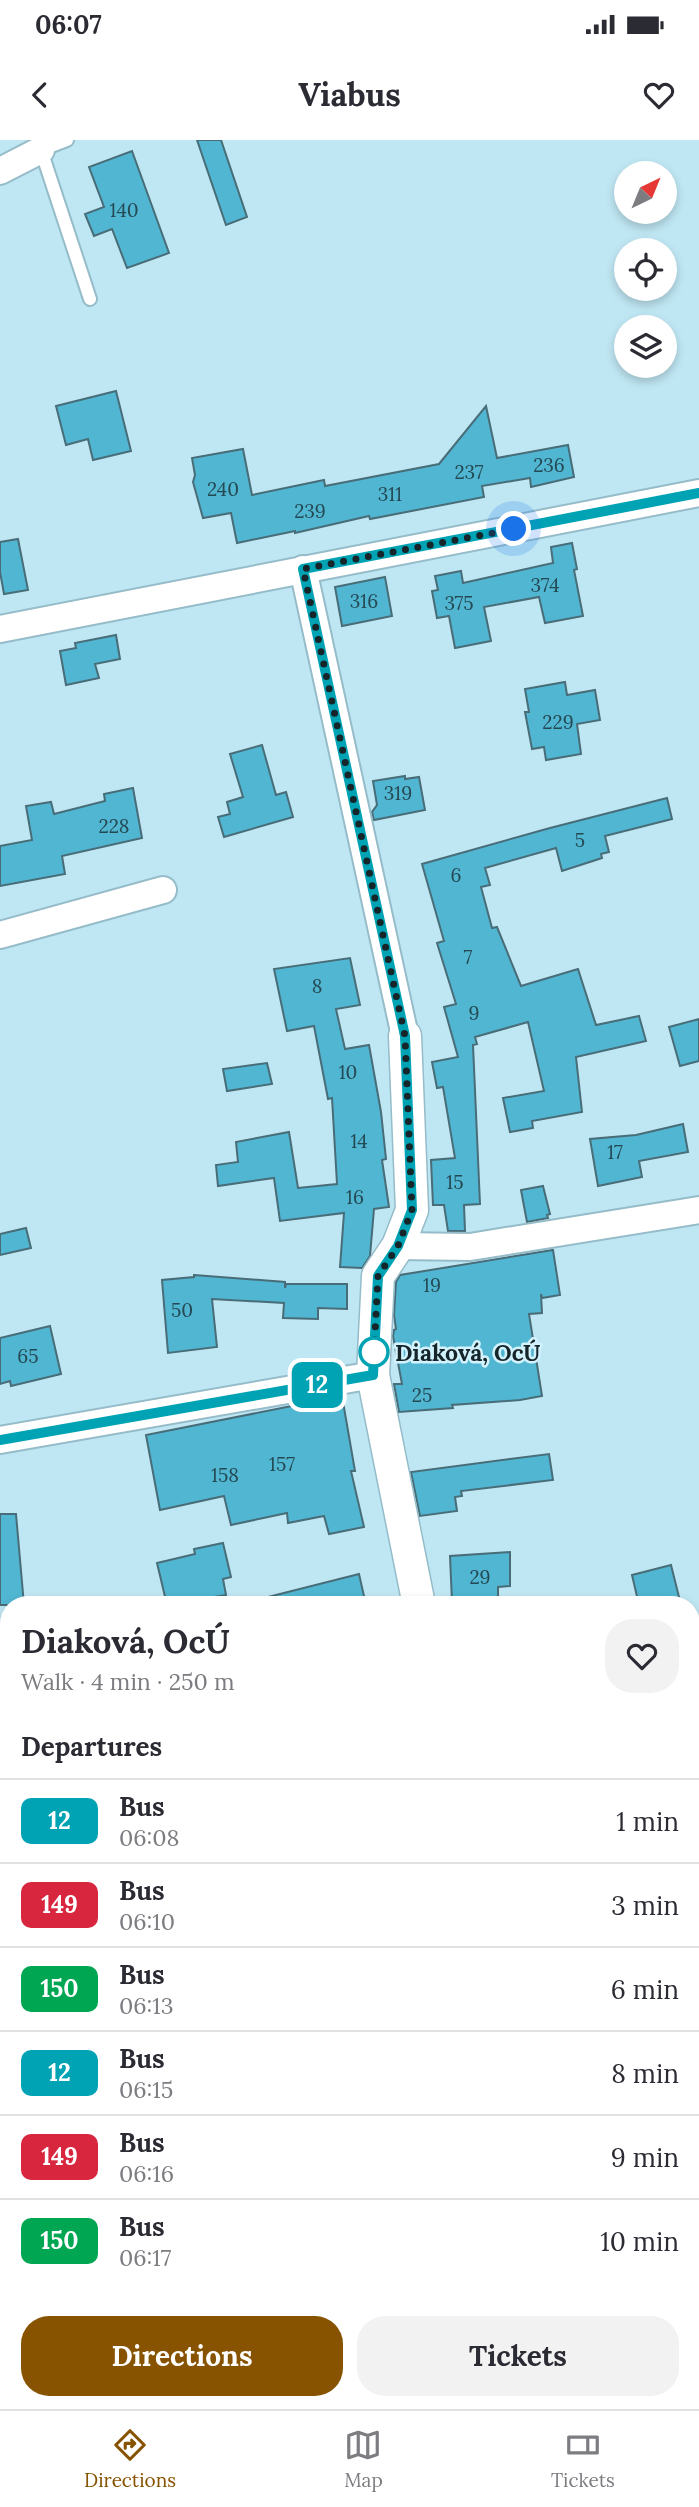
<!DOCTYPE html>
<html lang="en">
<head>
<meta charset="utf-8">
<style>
  body { margin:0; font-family:Lora,serif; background:#f2f2f3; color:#2b2b33; height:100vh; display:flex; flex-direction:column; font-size:26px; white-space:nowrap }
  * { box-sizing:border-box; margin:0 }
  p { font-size:23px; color:#7c7c81 }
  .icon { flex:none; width:38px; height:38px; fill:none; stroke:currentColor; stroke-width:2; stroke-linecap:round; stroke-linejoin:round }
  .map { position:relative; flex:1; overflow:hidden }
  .sheet { position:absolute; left:0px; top:1456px; width:700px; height:814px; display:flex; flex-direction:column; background:#fff; border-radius:28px 28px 0 0; box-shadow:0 4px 10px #0003 }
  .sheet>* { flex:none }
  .badge { padding:0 14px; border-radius:10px; font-size:24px; line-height:46px }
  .needle { width:46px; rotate:43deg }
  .tools { position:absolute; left:614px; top:21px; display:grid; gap:14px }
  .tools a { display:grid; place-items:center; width:63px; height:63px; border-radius:50%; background:#fff; box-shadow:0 4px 10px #0003; font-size:35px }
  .you { position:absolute; width:35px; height:35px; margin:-18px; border:5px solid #fff; border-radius:50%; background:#1a73e8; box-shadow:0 0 0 10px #1a73e833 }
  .map>.badge { position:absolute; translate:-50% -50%; box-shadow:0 0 0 4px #fff }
  h2 { padding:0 21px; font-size:26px; line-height:63px }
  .round { display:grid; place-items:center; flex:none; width:74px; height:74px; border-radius:28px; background:#f2f2f3 }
  .headline { display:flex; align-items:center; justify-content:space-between; height:119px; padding:0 21px }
  h1 { font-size:33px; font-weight:800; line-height:52px }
  .primary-button { display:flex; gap:14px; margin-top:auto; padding:14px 21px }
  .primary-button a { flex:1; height:80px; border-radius:28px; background:#875300; color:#fff; font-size:28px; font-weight:800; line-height:80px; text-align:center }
  .primary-button a+a { background:#f2f2f3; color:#2b2b33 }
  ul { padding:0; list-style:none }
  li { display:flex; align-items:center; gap:21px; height:84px; padding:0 21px; border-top:2px solid #e1e1e2 }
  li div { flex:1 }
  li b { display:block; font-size:26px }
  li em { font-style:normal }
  li .badge { min-width:77px; font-weight:700; text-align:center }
  .status { display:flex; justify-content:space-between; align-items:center; height:49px; padding:0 35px; background:#fff; direction:ltr }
  .status svg { height:19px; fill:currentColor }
  header { display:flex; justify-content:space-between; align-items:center; height:91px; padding:0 21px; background:#fff; font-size:32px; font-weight:800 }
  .menu { display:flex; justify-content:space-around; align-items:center; height:98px; border-top:2px solid #e1e1e2; background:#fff; font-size:19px; color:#7c7c81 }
  .menu a { display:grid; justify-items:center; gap:4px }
  .menu .selected { color:#875300 }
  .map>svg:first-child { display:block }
  .building { fill:#51b6d2; stroke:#486d78; stroke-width:2 }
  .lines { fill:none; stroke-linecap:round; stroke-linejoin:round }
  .service-casing { stroke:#95bcc8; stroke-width:16 }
  .minor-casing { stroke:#95bcc8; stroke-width:30 }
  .tertiary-casing { stroke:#95bcc8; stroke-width:35 }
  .path { stroke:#718e96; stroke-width:4.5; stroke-dasharray:7 3.5; stroke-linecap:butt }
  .service { stroke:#fff; stroke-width:12 }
  .minor { stroke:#fff; stroke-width:26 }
  .tertiary { stroke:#fff; stroke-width:32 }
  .line-casing { stroke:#fff; stroke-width:16 }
  .line { stroke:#00a3b4; stroke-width:10 }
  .walk { stroke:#152529; stroke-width:7; stroke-dasharray:0 12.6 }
  .stop-dot { fill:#fff; stroke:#00a3b4; stroke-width:3.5 }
  .labels { text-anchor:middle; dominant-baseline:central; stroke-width:5; stroke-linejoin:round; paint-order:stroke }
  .number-label { font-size:19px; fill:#244953 }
  .stop-label { font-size:23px; font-weight:bold; fill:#152529; stroke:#d2f2fd; text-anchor:start }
</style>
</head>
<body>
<div class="status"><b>06:07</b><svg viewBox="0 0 49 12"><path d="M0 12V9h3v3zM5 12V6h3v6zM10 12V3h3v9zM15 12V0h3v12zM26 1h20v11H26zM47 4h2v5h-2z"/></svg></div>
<header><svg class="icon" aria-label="back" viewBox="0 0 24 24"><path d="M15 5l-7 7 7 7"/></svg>Viabus<svg class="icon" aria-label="heart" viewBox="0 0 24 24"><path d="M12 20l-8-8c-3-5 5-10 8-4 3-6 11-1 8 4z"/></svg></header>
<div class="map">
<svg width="699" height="2269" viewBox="0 0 699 2269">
  <rect width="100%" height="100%" fill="#bfe7f3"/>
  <path class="building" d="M197,0H221L247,77L226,85Z
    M132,11L169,113L127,128L112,89L94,96L85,74L104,67L89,27Z
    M116,251L131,311L93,320L88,299L66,305L56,266Z
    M486,266L497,318L568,305L574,337L531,347L530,338L482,346L484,357L370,379L369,376L295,393V391L237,403L231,373L203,378L193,342L195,335L192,318L243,309L252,355L324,340L325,346L439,324Z
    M18,399L28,450L4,454L0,432V402Z
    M572,403L577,429L574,430L583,476L545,483L539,457L484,467L491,501L455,508L449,476L437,478L432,451L438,450L435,436L461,431L463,443L553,423L551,407Z
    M385,437L392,476L342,486L335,447Z
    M116,495L120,519L95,524L99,538L66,545L60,511L76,508L75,503Z
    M565,542L567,555L595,550L600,580L577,584L581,614L546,620L544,607L532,609L525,572H529L525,549Z
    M262,605L276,655L286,652L293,677L224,697L218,677L230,674L227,662L243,657L230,614Z
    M405,636V639L419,637L425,670L374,680L372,672L377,665L373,641Z
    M133,648L142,698L62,716L65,734L0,746V706L32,700L26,666L51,662L54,674L105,661L104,654Z
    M667,658L672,679L605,696L609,712L601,714L602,718L562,731L556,708L485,728L490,745L481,747L492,788L497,787L521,846L578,829L596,885L639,876L646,901L576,917L582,972L532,981L533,988L510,992L503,958L544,951L528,882L475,897L477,904L473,905L480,1064L464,1065L465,1091H448L444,1065H433L431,1020L455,1018L443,947L437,948L432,922L458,917L444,867L456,864L437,803L444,801L422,724L550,688Z
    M350,818L360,865L336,869L345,909L369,905L381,972L386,1019L382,1020L389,1067L374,1069L370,1116L362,1128L340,1127L344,1073L280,1081L274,1038L218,1046L216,1025L238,1022L236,1002L289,992L298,1048L337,1044L332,958L328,959L314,886L287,891L274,829Z
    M699,879V921L680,926L669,887Z
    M267,923L272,944L227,951L223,929Z
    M683,984L688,1012L639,1021L642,1037L598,1046L590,999L636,995Z
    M543,1046L550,1074L547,1075L548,1078L527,1082L521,1050Z
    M26,1088L31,1108L0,1115V1094Z
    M553,1110L560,1155L542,1158L541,1154L542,1173L529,1174L542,1256L520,1260L452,1265L453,1268L399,1272L394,1244H402L393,1196L394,1190L396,1189L394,1175L396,1142L400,1135Z
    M194,1135L285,1142V1148L286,1144H347V1169L318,1168V1179L283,1178L284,1163L212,1159L217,1207L168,1213L162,1140L194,1137Z
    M50,1186L61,1234L11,1246L10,1241L0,1244V1198Z
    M342,1256L355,1331H351L364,1387L329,1394L324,1376L288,1383L287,1373L231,1385L224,1356L160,1370L146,1295Z
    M549,1314L553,1340L461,1351L462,1356L455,1357L457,1371L420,1376L411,1332Z
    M0,1374H16L24,1465H0Z
    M223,1403L231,1437L223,1439L226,1455L167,1465L157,1423L195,1414L194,1409Z
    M510,1412V1446L498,1447V1461L452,1462L450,1416Z
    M671,1425L681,1465H639L632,1435Z
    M359,1434L366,1465H269L268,1457Z"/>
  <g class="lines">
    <g class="service-casing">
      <path id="service" d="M43,7L41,10L90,159
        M41,10L67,0"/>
    </g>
    <g class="minor-casing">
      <path id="minor" d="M0,31L41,10
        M303,429L405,896
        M0,489L699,353
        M0,795L163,750
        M398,1106L470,1107L699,1070
        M0,1300L373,1235
        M691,1512L699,1510
        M691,1707H699
        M691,1759L699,1744
        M691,2130L699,2129"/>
    </g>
    <g class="tertiary-casing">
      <path id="tertiary" d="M405,896L412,1070L398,1106L378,1136L373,1235L419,1465
        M0,1768L9,1767"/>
    </g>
    <path class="path" d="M526,2261L527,2269"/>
    <use href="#service" class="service"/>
    <use href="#minor" class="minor"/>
    <use href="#tertiary" class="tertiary"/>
  </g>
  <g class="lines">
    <g class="line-casing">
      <path id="line" d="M0,1300L373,1235L378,1136L398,1106L412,1070L405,896L303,429L699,353"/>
    </g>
    <use href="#line" class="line"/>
    <path class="walk" d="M374,1212L378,1136L398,1106L412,1070L405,896L303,429L514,389"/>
  </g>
  <circle class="stop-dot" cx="374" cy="1212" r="14"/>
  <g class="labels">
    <g class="number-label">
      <text x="124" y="70">140</text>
      <text x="549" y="325">236</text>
      <text x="469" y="332">237</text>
      <text x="223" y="349">240</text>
      <text x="390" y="354">311</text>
      <text x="310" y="371">239</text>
      <text x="545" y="445">374</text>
      <text x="364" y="461">316</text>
      <text x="459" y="463">375</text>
      <text x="558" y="582">229</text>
      <text x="398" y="653">319</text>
      <text x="114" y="686">228</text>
      <text x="580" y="700">5</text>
      <text x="456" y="735">6</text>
      <text x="468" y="817">7</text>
      <text x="317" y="846">8</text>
      <text x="474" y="873">9</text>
      <text x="348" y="932">10</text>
      <text x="359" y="1001">14</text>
      <text x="615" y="1012">17</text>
      <text x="455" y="1042">15</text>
      <text x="355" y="1057">16</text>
      <text x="432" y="1145">19</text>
      <text x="182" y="1170">50</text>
      <text x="28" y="1216">65</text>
      <text x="422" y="1255">25</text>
      <text x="282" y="1324">157</text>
      <text x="225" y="1335">158</text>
      <text x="480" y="1437">29</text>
    </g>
    <g class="stop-label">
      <text x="395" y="1212">Diaková, OcÚ</text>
    </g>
  </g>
</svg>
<div class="tools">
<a><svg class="needle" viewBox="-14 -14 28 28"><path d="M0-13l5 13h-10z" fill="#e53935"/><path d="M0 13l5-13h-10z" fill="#7c7c81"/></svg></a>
<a><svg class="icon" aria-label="locate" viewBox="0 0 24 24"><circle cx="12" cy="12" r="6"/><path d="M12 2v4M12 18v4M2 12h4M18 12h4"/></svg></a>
<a><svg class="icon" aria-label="layers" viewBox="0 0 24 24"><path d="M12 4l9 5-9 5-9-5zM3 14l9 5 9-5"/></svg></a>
</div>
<div class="you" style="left:514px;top:389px"></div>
<b class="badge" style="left:317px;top:1245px;background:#00a3b4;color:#fff">12</b>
<section class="sheet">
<div class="headline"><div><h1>Diaková, OcÚ</h1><p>Walk · 4 min · 250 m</p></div><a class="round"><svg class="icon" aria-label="heart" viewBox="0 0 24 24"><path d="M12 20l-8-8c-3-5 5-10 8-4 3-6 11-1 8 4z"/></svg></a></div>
<h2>Departures</h2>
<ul>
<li><span class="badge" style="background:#00a3b4;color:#fff">12</span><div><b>Bus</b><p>06:08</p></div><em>1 min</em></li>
<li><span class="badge" style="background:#d7263d;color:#fff">149</span><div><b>Bus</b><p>06:10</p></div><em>3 min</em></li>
<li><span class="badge" style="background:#00a651;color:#fff">150</span><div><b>Bus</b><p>06:13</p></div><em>6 min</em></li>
<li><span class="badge" style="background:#00a3b4;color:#fff">12</span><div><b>Bus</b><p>06:15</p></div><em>8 min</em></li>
<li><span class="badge" style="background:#d7263d;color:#fff">149</span><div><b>Bus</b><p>06:16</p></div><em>9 min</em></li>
<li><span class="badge" style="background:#00a651;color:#fff">150</span><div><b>Bus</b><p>06:17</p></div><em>10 min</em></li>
</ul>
<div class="primary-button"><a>Directions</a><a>Tickets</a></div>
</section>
</div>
<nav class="menu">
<a class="selected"><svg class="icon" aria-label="directions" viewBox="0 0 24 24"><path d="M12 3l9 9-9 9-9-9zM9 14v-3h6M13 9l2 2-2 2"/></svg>Directions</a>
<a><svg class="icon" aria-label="map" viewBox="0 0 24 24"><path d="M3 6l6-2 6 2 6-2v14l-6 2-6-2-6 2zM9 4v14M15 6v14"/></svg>Map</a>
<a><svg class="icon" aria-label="tickets" viewBox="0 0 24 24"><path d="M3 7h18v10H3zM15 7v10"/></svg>Tickets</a>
</nav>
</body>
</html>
